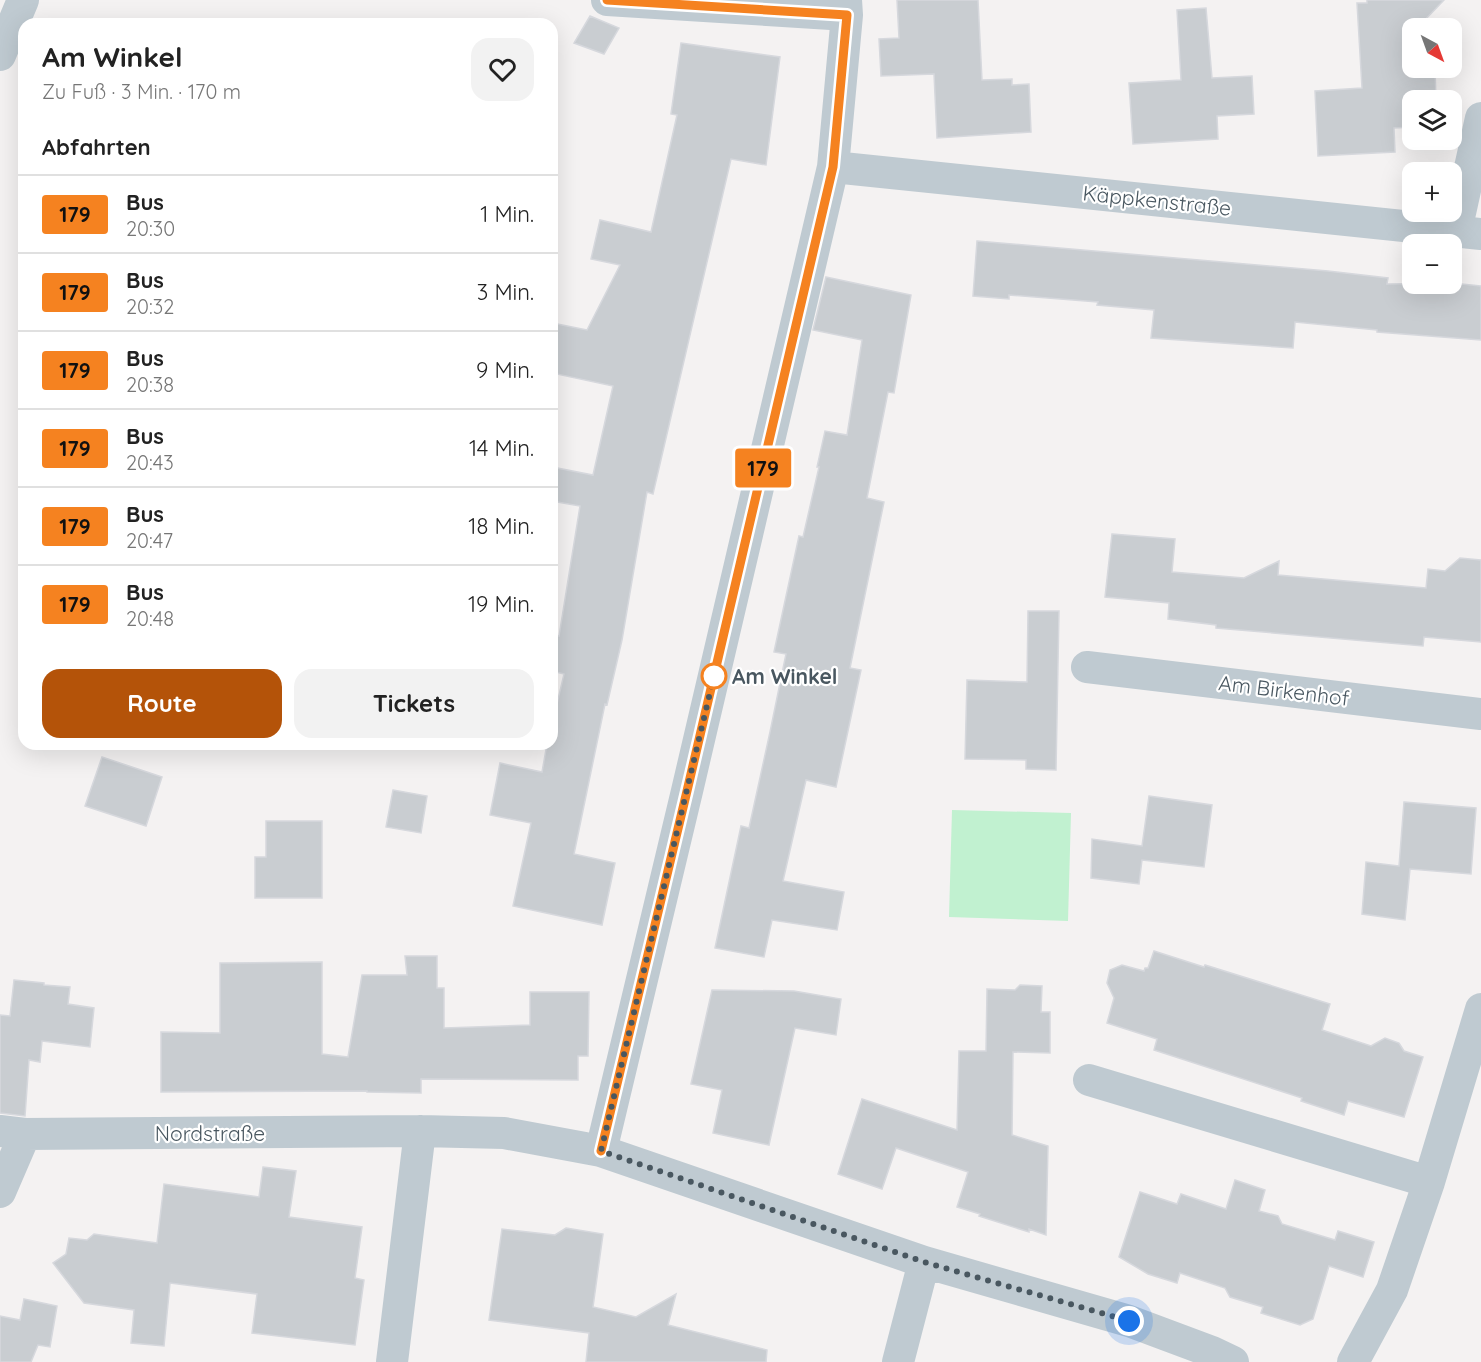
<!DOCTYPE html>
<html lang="de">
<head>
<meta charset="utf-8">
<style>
  body { margin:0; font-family:Quicksand,sans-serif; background:#f2f2f2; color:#222; height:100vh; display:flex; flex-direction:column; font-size:22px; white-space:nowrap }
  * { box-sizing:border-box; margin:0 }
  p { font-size:20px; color:#767676 }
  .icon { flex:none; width:33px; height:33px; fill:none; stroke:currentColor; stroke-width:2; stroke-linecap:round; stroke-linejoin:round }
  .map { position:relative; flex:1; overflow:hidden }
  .panel { position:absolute; left:18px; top:18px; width:540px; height:732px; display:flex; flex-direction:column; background:#fff; border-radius:18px; box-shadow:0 6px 24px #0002 }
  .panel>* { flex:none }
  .badge { padding:0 12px; border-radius:4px; font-size:21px; line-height:39px }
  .needle { width:39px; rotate:139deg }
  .fabs { position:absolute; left:1402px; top:18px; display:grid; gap:12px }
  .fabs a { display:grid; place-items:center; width:60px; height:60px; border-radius:12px; background:#fff; box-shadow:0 6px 24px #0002; font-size:30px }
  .you { position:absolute; width:30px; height:30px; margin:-15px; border:4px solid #fff; border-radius:50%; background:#1a73e8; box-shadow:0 0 0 9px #1a73e833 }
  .map>.badge { position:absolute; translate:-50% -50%; box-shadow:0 0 0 3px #fff }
  h2 { padding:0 24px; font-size:22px; line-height:54px }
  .round { display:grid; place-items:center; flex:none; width:63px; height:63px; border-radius:18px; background:#f2f2f2 }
  .head { display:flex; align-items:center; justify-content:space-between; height:102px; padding:0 24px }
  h1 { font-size:28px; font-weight:800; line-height:45px }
  .button { display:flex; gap:12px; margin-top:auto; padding:12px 24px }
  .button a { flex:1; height:69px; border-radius:18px; background:#b45309; color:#fff; font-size:24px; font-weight:800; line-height:69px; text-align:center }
  .button a+a { background:#f2f2f2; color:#222 }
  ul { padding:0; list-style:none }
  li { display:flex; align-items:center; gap:18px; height:78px; padding:0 24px; border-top:2px solid #e0e0e0 }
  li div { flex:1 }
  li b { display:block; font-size:22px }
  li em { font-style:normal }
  li .badge { min-width:66px; font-weight:700; text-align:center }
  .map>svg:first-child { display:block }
  .green { fill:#c1f1d0 }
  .building { fill:#c9cdd1; stroke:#d6d8dd; stroke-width:1.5 }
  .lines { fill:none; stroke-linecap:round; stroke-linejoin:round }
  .minor { stroke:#bfcad1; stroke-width:32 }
  .line-casing { stroke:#fff; stroke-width:14 }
  .line { stroke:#f58220; stroke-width:9 }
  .walk { stroke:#495760; stroke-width:6; stroke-dasharray:0 10.8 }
  .stop-dot { fill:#fff; stroke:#f58220; stroke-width:3 }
  .labels { text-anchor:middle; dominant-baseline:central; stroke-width:4.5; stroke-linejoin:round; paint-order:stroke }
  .street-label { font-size:21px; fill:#495760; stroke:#fff }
  .stop-label { font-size:21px; font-weight:bold; fill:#495760; stroke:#fff; text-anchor:start }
</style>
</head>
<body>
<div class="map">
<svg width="1481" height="1362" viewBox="0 0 1481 1362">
  <rect width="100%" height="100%" fill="#f4f2f2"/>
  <path class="green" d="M952,810L1071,813L1068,921L949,917Z"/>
  <path class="building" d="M897,0H978L982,80L1012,79V85L1029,84L1031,132L937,138L934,74L881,76L879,39L899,38Z
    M1367,0H1444L1422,23L1423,28H1413V68H1435L1436,100H1413V127L1394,128L1395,152L1318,156L1315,91L1362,88L1357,3H1367Z
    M1206,8L1212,78L1252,76L1254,114L1217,116L1218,139L1133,144L1129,83L1181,80L1177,10Z
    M590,16L619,28L604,54L574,43Z
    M681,43L780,57L766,165L731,159L653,494L647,492L622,640L607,705L605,704L574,854L615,863L602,925L513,906L531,823L490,815L500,763L542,772L547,744H552V725L564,674L552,671V634L559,636L580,506L552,501V467L593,475L613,386L552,373V323L587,330L620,265L591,259L600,220L651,232L677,115L671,114Z
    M977,241L1328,271L1388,278L1387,284L1452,283L1481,286V340L1377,332V330L1295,322L1293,348L1151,338L1154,310L1097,305L1098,302L1009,295V299L973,296Z
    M826,277L911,295L894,393L888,392L867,498L884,502L850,668L861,670L836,787L806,780L783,881L844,892L837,930L772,920L764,957L715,948L741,826L749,828L770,732L786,654L774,652L799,536L803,537L819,467H817L825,431L847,435L862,340L813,330Z
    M1112,534L1175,539L1172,572L1244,578L1279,561L1278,575L1426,588L1428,569L1445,571L1460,558L1481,560V642L1424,637L1423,646L1216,628V625L1168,619L1169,603L1105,597Z
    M1028,611H1059L1056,770L1026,769V760L965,759L967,680L1027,682Z
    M102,757L162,777L146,826L85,806Z
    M393,790L427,796L421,833L386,827Z
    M1149,796L1212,805L1204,867L1142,860L1139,884L1091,878L1092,839L1142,846Z
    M1404,802L1476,808L1471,874L1410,869L1405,920L1362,914L1366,862L1399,866Z
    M266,821H322V898H255V857H266Z
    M1154,951L1204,967L1205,965L1330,1004L1322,1030L1371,1046L1385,1038L1399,1043L1404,1051L1423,1057L1404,1117L1348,1101L1344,1115L1301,1101L1302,1098L1154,1050L1157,1039L1107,1023L1114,998L1107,983L1110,970L1122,965L1144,971L1145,968H1148Z
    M405,956H437V988H444V1028L530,1025V992H589L588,1056H578V1080L421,1079V1093L367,1092V1091L161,1092V1032L220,1033V963L322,962V1054L348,1057L362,975H407Z
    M14,980L44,983V985L70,987L68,1004L94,1008L90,1047L42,1041L40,1062L29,1060L25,1116L0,1113V1015L10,1016Z
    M1020,985L1042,986L1041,1012H1050V1053L1013,1052L1012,1135L1048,1146L1046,1235L1029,1229V1232L979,1216L980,1214L957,1207L968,1172L896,1148L882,1189L838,1174L862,1099L957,1130L959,1051H986L987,989L1015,990Z
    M712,990L794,991L841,999L836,1035L795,1028L769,1145L713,1133L722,1090L691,1084Z
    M263,1167L296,1171L289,1217L362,1227L355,1278L364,1280L355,1345L252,1333L257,1294L170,1283L164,1346L131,1343L134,1310L84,1303L53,1263L66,1254L69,1238L87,1240L94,1234L157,1243L164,1184L259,1197Z
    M1235,1180L1265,1190L1259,1211L1278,1216L1282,1224L1335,1240L1338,1231L1374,1242L1363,1277L1329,1266L1313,1319L1300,1325L1261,1313L1263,1307L1230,1297L1225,1288L1180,1273L1177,1283L1148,1274L1119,1257L1140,1192L1177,1204L1181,1194L1226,1209Z
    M566,1228L603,1234L593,1307L636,1317L676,1294L668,1325L767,1350L766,1362H586L589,1333L489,1320L502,1229L555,1235Z
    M24,1299L57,1306L50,1347L38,1345L31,1362H0V1316L20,1320Z"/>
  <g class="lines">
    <path class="minor" d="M607,0L847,15
      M0,55L23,0
      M833,167L1481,234
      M1456,231L1481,118
      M1087,667L1481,714
      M1089,1080L1429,1182
      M0,1131L25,1134L420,1131L504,1133L601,1151L924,1262L1129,1321L1212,1352L1233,1362
      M601,1151L687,791L833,167L847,15L846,0
      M0,1192L25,1134
      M392,1362L420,1131
      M898,1362L924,1262
      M1353,1362L1392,1290L1429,1182L1481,1009"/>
  </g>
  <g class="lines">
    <g class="line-casing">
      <path id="line" d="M601,1151L687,791L833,167L847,15L607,0"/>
    </g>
    <use href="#line" class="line"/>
    <path class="walk" d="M714,676L601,1151L924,1262L1129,1321"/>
  </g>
  <circle class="stop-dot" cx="714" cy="676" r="12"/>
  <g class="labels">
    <g class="street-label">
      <text transform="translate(1157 200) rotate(6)">Käppkenstraße</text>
      <text transform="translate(1284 690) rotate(7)">Am Birkenhof</text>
      <text x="210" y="1133">Nordstraße</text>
    </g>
    <g class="stop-label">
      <text x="732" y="676">Am Winkel</text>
    </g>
  </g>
</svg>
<div class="fabs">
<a><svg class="needle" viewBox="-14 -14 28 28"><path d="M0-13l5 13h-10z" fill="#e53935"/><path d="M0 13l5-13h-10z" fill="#767676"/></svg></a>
<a><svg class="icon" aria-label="layers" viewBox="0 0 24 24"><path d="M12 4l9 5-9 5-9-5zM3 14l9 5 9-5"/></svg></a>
<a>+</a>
<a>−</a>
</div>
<div class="you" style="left:1129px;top:1321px"></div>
<b class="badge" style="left:763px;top:468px;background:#f58220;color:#111">179</b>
<section class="panel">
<div class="head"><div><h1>Am Winkel</h1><p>Zu Fuß · 3 Min. · 170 m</p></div><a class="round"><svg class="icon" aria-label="heart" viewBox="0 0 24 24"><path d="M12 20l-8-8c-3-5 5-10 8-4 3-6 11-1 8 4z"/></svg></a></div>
<h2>Abfahrten</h2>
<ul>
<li><span class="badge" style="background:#f58220;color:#111">179</span><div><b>Bus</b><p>20:30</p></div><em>1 Min.</em></li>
<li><span class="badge" style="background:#f58220;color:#111">179</span><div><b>Bus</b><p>20:32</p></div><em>3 Min.</em></li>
<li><span class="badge" style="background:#f58220;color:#111">179</span><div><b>Bus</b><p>20:38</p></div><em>9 Min.</em></li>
<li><span class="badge" style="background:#f58220;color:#111">179</span><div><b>Bus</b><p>20:43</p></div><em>14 Min.</em></li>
<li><span class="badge" style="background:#f58220;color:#111">179</span><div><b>Bus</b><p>20:47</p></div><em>18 Min.</em></li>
<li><span class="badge" style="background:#f58220;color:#111">179</span><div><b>Bus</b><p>20:48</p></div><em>19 Min.</em></li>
</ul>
<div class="button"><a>Route</a><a>Tickets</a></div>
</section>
</div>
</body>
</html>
